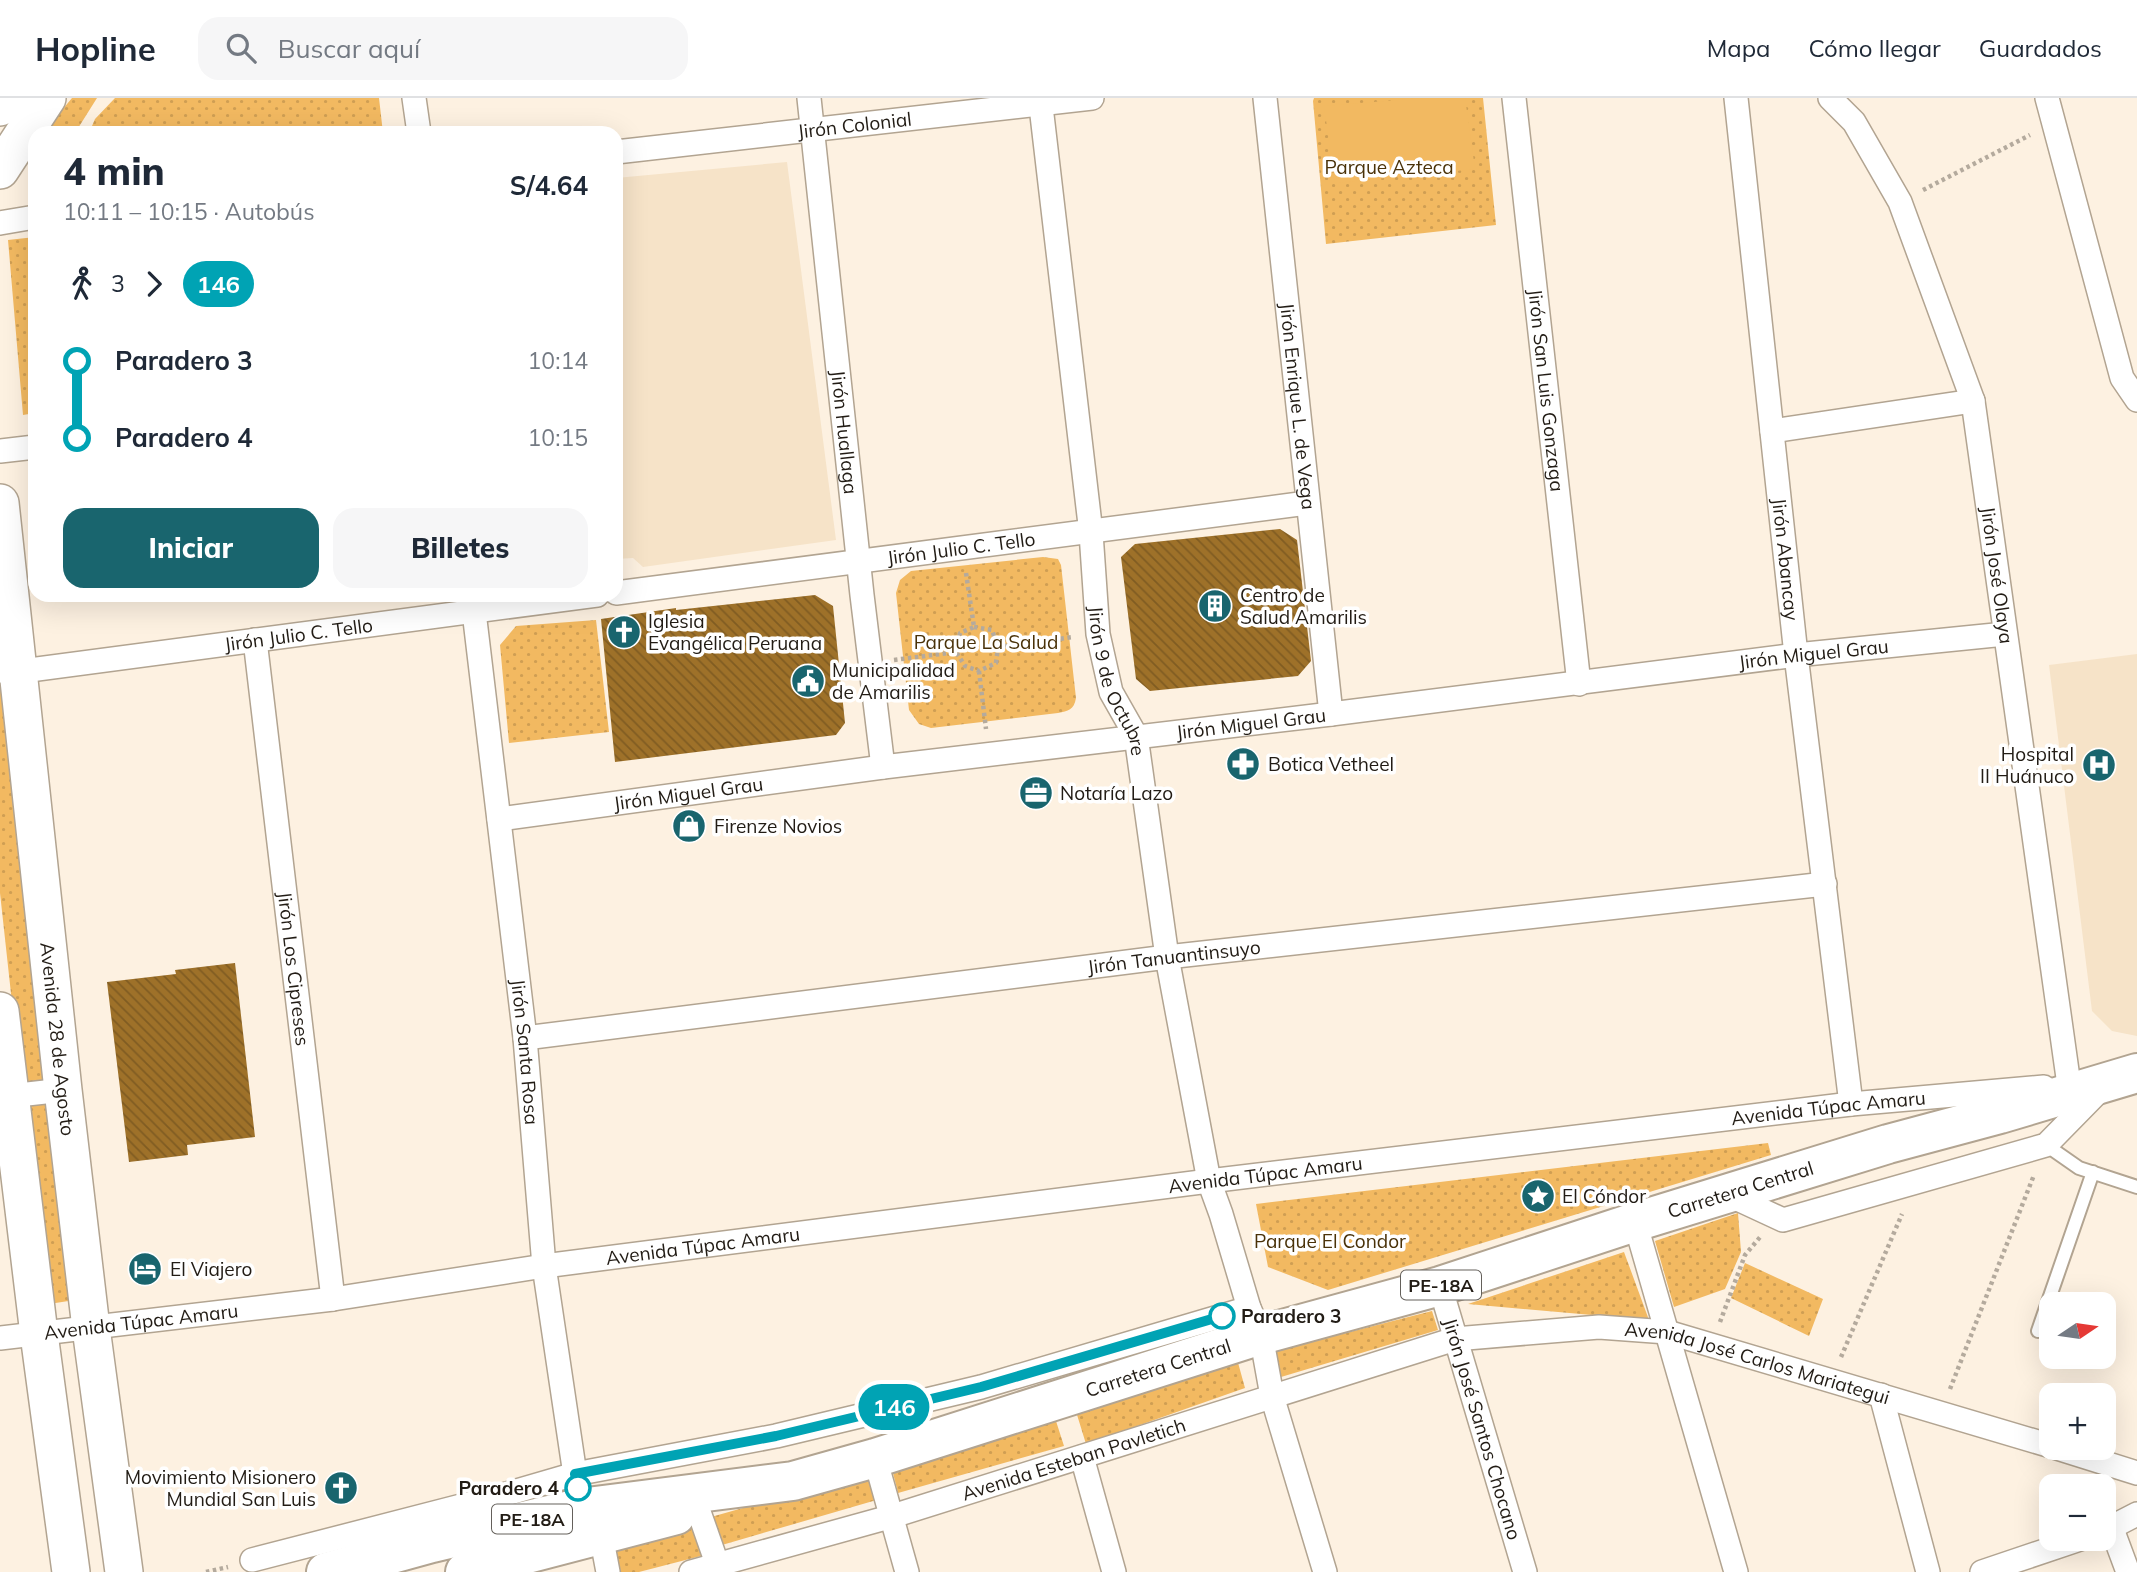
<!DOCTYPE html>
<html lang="es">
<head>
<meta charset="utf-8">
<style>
  body { margin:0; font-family:Mulish,sans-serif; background:#f6f6f7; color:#1f2937; height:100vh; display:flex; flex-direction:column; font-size:26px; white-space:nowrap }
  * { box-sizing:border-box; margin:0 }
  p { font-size:23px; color:#747a83 }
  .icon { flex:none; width:38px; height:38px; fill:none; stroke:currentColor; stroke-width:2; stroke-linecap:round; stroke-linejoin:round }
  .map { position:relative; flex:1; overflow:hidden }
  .panel { position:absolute; left:28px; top:28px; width:595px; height:476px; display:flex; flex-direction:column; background:#fff; border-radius:21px; box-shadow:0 7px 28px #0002 }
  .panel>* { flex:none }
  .badge { padding:0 14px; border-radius:23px; font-size:24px; line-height:46px }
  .needle { width:46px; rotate:77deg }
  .controls { position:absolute; left:2039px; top:1194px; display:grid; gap:14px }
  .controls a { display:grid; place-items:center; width:77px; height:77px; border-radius:14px; background:#fff; box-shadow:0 7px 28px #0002; font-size:35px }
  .map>.badge { position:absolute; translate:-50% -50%; box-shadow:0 0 0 4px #fff }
  .legs { display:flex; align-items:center; gap:10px; height:77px; padding:0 35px; font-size:23px }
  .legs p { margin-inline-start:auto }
  .summary { display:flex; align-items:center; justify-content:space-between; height:119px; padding:0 35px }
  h1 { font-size:38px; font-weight:800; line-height:52px }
  .primary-button { display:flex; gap:14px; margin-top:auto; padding:14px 35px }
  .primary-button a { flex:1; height:80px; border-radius:21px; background:#19656e; color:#fff; font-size:28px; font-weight:800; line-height:80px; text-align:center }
  .primary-button a+a { background:#f6f6f7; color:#1f2937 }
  ul { padding:0 35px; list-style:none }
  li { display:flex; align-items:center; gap:24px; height:77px; font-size:26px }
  li i { display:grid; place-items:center; width:10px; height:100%; margin:0 9px; background:currentColor }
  li i::after { content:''; width:18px; height:18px; margin:-9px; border:5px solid; border-radius:50%; background:#fff }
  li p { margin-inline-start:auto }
  li:first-child i { background:linear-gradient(#0000 50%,currentColor 0) }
  li:last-child i { background:linear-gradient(currentColor 50%,#0000 0) }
  header { display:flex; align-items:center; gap:42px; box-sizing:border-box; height:98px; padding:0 35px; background:#fff; border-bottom:2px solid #e0e1e3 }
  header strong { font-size:33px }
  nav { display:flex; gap:38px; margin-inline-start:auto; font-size:24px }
  .search { width:490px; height:63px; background:#f6f6f7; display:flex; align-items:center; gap:18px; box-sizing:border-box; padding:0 24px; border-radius:21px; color:#747a83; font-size:26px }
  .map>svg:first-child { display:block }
  .built { fill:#f6e3c8 }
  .green { fill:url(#green-dots) }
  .pitch { fill:#f2b961 }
  .building { fill:url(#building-back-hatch) }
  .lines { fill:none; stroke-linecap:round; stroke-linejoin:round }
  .lane-casing { stroke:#b2a491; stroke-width:16 }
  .street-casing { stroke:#b2a491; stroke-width:26 }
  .primary-casing { stroke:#b2a491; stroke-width:40 }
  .highway-casing { stroke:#b2a491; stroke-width:42 }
  .path { stroke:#b4aa9d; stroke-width:4.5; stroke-dasharray:3.5 3.5; stroke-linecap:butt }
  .lane { stroke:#fff; stroke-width:12 }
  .street { stroke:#fff; stroke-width:23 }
  .primary { stroke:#fff; stroke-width:37 }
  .highway { stroke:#fff; stroke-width:38 }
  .line-1-casing { stroke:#fff; stroke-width:16 }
  .line-1 { stroke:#00a3b4; stroke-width:10 }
  .stop-1-dot { fill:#fff; stroke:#00a3b4; stroke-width:3.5 }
  .labels { text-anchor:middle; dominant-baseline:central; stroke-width:7; stroke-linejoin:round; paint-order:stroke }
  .shield { fill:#fff; stroke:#64605b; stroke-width:2 }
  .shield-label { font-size:18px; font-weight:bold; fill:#221c15 }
  .street-label { font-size:19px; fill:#221c15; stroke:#fff }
  .park-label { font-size:19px; fill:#4a3209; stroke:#fff }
  .poi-label { font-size:19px; fill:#221c15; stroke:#fff; text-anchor:start }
  .stop-label { font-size:19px; font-weight:bold; fill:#221c15; stroke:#fff; text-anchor:start }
</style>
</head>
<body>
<header>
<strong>Hopline</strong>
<div class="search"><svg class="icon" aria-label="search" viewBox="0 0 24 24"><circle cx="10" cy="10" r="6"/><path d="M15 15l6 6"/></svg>Buscar aquí</div>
<nav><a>Mapa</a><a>Cómo llegar</a><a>Guardados</a></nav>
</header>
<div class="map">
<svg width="2137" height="1474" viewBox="0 0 2137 1474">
  <defs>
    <pattern id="green-dots" width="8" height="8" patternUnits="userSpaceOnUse" patternTransform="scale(1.75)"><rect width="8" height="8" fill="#f2b961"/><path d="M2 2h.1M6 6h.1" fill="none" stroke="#cf9e53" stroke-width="1.8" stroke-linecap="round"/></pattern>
    <pattern id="building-back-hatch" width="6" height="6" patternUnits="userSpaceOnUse" patternTransform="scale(1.75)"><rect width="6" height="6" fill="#9e7129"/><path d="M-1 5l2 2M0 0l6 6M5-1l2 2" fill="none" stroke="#805c22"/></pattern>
  </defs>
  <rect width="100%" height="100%" fill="#fdf1e1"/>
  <path class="built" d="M787,64L836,442L643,469L633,460L616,461V80Z
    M2137,556V938L2112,933L2092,913L2049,567Z"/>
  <path class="green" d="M72,0H97L75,35H48L52,24Z
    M115,0H379L383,35H89L95,21Z
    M1314,0H1483L1496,127L1326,146L1313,3Z
    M35,139V315L23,317L8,142Z
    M1043,459L1058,461L1061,467L1076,600C1074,612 1068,613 1058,615L931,630L919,626L909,612L896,495L900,482L911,473Z
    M596,522L609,634L509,645L500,547L516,528Z
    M6,588L49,985L21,987L0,795V589Z
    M51,1004L75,1202L49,1206L24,1007Z
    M1768,1045L1771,1057L1328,1192L1268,1169L1256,1106Z
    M1738,1115L1741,1154L1725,1191L1674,1209L1655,1143Z
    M1624,1154L1649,1222L1468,1206Z
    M1745,1165L1823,1201L1809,1238L1731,1200Z
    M1432,1213L1438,1232L1281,1279L1275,1253Z
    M1237,1261L1245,1290L1086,1346L1074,1307Z
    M1056,1323L1064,1348L898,1395L891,1367Z
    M874,1373L880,1401L722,1447L711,1419Z
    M693,1425L701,1458L639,1474H616L611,1451Z"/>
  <path class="pitch" d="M1422,0H1465L1475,71L1335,85L1324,8Z"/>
  <path class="building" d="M1280,431L1297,442L1311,563L1298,578L1150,593L1136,581L1121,459L1135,446Z
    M815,497L833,508L845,625L836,637L615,664L601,521L676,510V512Z
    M235,865L255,1039L187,1047L188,1057L129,1064L107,884L176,876L175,872Z"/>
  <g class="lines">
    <g class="lane-casing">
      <path id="lane" d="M2046,1047L2079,1070L2137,1089
        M2038,1233L2093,1074"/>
    </g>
    <g class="street-casing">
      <g id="street">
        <path d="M414,0L419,35"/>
        <path id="s1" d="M809,0L862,497L883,669"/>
        <path id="s2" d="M1040,0L1091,435L1098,536L1111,594L1136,638L1167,859L1209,1083L1221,1116L1249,1210L1261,1237L1272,1298L1325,1474"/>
        <path id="s3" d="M1265,0L1331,616"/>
        <path id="s4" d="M1514,0L1579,586"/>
        <path id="s5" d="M1736,0L1796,557L1851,1006"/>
        <path id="s6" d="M1830,0L1854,24L1900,104L1973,303L2069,987"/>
        <path d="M2047,0L2122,280L2137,302"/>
        <path id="s7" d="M616,54L1092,0"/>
        <path d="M0,125L35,119"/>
        <path d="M1772,333L1973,303"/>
        <path d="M0,353L35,349"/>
        <path id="s8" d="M616,495L1307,405"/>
        <path id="s9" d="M472,497L525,940L544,1168L577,1390"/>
        <path id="s10" d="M255,542L333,1201"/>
        <path id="s11" d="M7,575L597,497"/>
        <path id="s12" d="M499,721L883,669L1331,616L1796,557L2005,536"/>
        <path id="s13" d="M525,940L1167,859L1825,786"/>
        <path d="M0,999L63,992"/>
        <path d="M1727,1096L1783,1122L2046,1047L2100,992"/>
        <path d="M1635,1124L1736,1474"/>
        <path id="s14" d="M1440,1188L1525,1474"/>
        <path id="s15" d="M0,1240L333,1201L544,1168L1209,1083L1851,1006L2044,989"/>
        <path d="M1881,1297L1928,1474"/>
        <path d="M2054,1349L2137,1375"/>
        <path d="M1082,1359L1114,1474"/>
        <path d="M875,1360L907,1474"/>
        <path d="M698,1411L720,1474"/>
        <path d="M2112,1431L2128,1474"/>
        <path d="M2104,1433L2137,1416"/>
        <path d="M601,1437L608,1474"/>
        <path d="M252,1462L496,1399L575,1376L776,1338L981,1289L1249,1210"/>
        <path id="s16" d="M691,1474L893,1418L1455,1241L1599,1229L1667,1234L2051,1348"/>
        <path d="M1982,1474L2083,1440"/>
      </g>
    </g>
    <g class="primary-casing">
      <g id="primary">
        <path d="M0,9L7,0"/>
        <path d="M0,72L47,0"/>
        <path id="s17" d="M0,405L63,992L91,1230L124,1474"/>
        <path d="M0,913L39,1236L71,1474"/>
      </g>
    </g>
    <g class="highway-casing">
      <g id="highway">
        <path id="s18" d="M326,1474L432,1445L579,1410L793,1383L875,1360L1261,1237L1440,1188L1635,1124L1888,1046L2000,1016L2137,975"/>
        <path d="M465,1474L481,1468L676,1417"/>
      </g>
    </g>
    <path class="path" d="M1923,92L2030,37
      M966,475L974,529
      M974,529L992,532L998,549L996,565L979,573L965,568L956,554L960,535Z
      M998,549L1073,539
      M894,562L956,554
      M979,573L986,631
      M1720,1224L1745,1157L1761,1138
      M1841,1259L1902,1116
      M1950,1291L2034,1077
      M206,1474L228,1469"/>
    <use href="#lane" class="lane"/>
    <use href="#street" class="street"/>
    <use href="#primary" class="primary"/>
    <use href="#highway" class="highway"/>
  </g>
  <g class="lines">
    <g class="line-1-casing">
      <path id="line-1" d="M578,1390L575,1376L776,1338L981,1289L1222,1218"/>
    </g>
    <use href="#line-1" class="line-1"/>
  </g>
  <defs>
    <g id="building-disc" transform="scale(1.75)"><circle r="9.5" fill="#19656e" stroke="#fff"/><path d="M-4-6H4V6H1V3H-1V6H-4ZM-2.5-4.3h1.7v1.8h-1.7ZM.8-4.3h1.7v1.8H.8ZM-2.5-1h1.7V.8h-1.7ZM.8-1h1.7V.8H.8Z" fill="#fff"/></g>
    <g id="church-disc" transform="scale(1.75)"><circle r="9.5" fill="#19656e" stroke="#fff"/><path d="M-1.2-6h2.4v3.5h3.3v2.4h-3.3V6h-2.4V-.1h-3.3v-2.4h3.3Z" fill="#fff"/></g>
    <g id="civic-disc" transform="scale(1.75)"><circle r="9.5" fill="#19656e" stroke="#fff"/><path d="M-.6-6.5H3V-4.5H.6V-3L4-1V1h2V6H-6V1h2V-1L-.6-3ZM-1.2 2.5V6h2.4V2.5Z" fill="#fff"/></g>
    <g id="pharmacy-disc" transform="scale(1.75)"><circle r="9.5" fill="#19656e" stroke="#fff"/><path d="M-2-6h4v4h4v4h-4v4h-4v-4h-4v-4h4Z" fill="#fff"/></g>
    <g id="hospital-disc" transform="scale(1.75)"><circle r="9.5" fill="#19656e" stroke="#fff"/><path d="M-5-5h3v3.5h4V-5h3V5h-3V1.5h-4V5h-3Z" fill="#fff"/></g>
    <g id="office-disc" transform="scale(1.75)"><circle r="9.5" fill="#19656e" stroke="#fff"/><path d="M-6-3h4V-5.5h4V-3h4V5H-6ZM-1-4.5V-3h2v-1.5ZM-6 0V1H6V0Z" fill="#fff"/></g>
    <g id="shop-disc" transform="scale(1.75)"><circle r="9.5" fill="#19656e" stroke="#fff"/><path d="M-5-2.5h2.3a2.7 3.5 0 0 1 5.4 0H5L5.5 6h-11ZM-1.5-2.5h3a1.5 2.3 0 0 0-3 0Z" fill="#fff"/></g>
    <g id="sight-disc" transform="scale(1.75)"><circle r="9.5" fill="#19656e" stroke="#fff"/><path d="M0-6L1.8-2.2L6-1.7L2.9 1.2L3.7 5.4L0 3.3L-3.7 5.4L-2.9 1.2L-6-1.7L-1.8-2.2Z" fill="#fff"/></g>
    <g id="hotel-disc" transform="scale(1.75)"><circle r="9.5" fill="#19656e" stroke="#fff"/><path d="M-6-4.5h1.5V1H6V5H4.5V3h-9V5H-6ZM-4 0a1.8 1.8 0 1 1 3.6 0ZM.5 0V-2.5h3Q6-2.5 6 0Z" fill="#fff"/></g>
  </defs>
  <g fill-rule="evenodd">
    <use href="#building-disc" x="1215" y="508"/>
    <use href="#church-disc" x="624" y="534"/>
    <use href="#civic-disc" x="808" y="583"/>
    <use href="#pharmacy-disc" x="1243" y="666"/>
    <use href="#hospital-disc" x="2099" y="667"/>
    <use href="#office-disc" x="1036" y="695"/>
    <use href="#shop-disc" x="689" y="728"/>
    <use href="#sight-disc" x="1538" y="1098"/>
    <use href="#hotel-disc" x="145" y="1171"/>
    <use href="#church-disc" x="341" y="1390"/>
  </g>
  <g class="stop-1-dot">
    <circle cx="1222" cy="1218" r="12"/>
    <circle cx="578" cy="1390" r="12"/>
  </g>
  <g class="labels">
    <g class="shield">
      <rect x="1401" y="1172.5" width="80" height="29" rx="5"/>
      <rect x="492" y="1406.5" width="80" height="29" rx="5"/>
    </g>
    <g class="shield-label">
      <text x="1441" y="1187">PE-18A</text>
      <text x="532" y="1421">PE-18A</text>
    </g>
    <g class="street-label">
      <text stroke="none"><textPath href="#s7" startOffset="240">Jirón Colonial</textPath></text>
      <text stroke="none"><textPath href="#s4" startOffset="294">Jirón San Luis Gonzaga</textPath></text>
      <text stroke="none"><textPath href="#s3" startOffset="310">Jirón Enrique L. de Vega</textPath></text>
      <text stroke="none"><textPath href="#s1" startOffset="336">Jirón Huallaga</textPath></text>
      <text stroke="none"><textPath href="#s8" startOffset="348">Jirón Julio C. Tello</textPath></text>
      <text stroke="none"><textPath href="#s5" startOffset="464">Jirón Abancay</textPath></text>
      <text stroke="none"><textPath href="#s6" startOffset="514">Jirón José Olaya</textPath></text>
      <text stroke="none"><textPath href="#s11" startOffset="294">Jirón Julio C. Tello</textPath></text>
      <text stroke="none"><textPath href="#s12" startOffset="1325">Jirón Miguel Grau</textPath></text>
      <text stroke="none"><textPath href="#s2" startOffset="590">Jirón 9 de Octubre</textPath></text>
      <text stroke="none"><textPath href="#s12" startOffset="758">Jirón Miguel Grau</textPath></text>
      <text stroke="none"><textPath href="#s12" startOffset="191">Jirón Miguel Grau</textPath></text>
      <text stroke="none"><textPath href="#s13" startOffset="654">Jirón Tanuantinsuyo</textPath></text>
      <text stroke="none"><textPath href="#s10" startOffset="331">Jirón Los Cipreses</textPath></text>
      <text stroke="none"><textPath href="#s17" startOffset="539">Avenida 28 de Agosto</textPath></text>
      <text stroke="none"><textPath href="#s9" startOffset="460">Jirón Santa Rosa</textPath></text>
      <text stroke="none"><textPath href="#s15" startOffset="1843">Avenida Túpac Amaru</textPath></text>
      <text stroke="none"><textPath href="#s15" startOffset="1276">Avenida Túpac Amaru</textPath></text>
      <text stroke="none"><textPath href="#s18" startOffset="1468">Carretera Central</textPath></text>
      <text stroke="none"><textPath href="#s15" startOffset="709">Avenida Túpac Amaru</textPath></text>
      <text stroke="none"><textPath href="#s15" startOffset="142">Avenida Túpac Amaru</textPath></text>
      <text stroke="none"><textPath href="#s16" startOffset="1106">Avenida José Carlos Mariategui</textPath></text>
      <text stroke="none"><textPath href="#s18" startOffset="859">Carretera Central</textPath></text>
      <text stroke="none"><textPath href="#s14" startOffset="149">Jirón José Santos Chocano</textPath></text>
      <text stroke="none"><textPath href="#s16" startOffset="399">Avenida Esteban Pavletich</textPath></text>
    </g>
    <g class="park-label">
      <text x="1389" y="69">Parque Azteca</text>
      <text x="986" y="544">Parque La Salud</text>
      <text x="1330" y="1143">Parque El Condor</text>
    </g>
    <g class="poi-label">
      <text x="1240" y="497">Centro de<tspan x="1240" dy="22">Salud Amarilis</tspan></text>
      <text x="648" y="523">Iglesia<tspan x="648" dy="22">Evangélica Peruana</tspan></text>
      <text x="832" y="572">Municipalidad<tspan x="832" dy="22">de Amarilis</tspan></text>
      <text x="2074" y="656" text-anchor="end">Hospital<tspan x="2074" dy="22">II Huánuco</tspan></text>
      <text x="1268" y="666">Botica Vetheel</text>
      <text x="1060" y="695">Notaría Lazo</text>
      <text x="714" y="728">Firenze Novios</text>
      <text x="1562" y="1098">El Cóndor</text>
      <text x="170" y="1171">El Viajero</text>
      <text x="316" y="1379" text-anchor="end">Movimiento Misionero<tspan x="316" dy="22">Mundial San Luis</tspan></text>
    </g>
    <g class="stop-label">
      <text x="1241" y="1218">Paradero 3</text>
      <text x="559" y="1390" text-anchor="end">Paradero 4</text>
    </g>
  </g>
</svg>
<div class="controls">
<a><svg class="needle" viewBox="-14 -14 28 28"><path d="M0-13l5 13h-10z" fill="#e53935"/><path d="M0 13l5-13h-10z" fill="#747a83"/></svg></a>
<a>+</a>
<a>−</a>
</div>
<b class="badge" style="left:894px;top:1309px;background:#00a3b4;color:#fff">146</b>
<section class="panel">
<div class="summary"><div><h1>4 min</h1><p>10:11 – 10:15 · Autobús</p></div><b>S/4.64</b></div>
<div class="legs"><svg class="icon" aria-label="walk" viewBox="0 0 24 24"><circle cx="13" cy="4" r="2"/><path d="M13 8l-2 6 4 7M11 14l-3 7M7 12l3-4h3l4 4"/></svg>3<svg class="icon" aria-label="forward" viewBox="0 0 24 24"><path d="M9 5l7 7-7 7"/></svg><b class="badge" style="background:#00a3b4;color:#fff">146</b></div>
<ul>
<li><i style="color:#00a3b4"></i><b>Paradero 3</b><p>10:14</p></li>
<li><i style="color:#00a3b4"></i><b>Paradero 4</b><p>10:15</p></li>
</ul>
<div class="primary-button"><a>Iniciar</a><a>Billetes</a></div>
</section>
</div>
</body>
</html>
